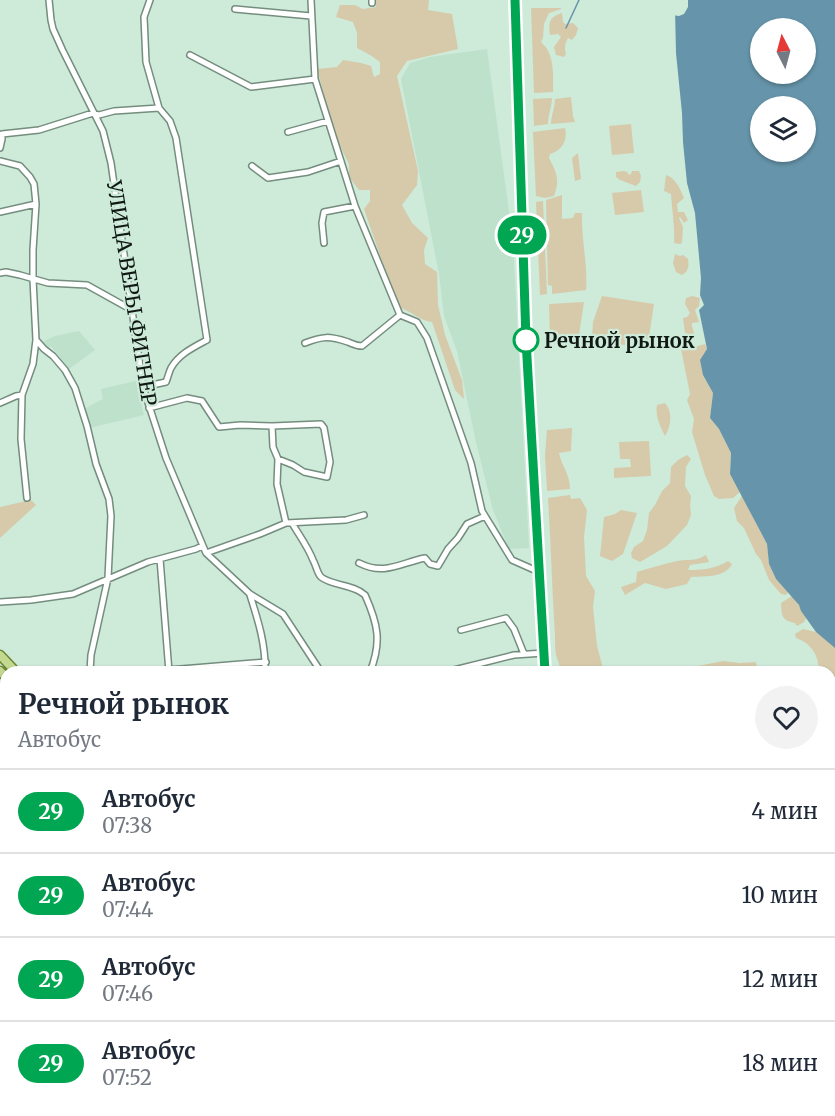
<!DOCTYPE html>
<html lang="ru">
<head>
<meta charset="utf-8">
<style>
  body { margin:0; font-family:Merriweather,serif; background:#f2f2f3; color:#1f2937; height:100vh; display:flex; flex-direction:column; font-size:22px; white-space:nowrap }
  * { box-sizing:border-box; margin:0 }
  p { font-size:20px; color:#747a83 }
  .icon { flex:none; width:33px; height:33px; fill:none; stroke:currentColor; stroke-width:2; stroke-linecap:round; stroke-linejoin:round }
  .map { position:relative; flex:1; overflow:hidden }
  .panel { position:absolute; left:0px; top:666px; width:836px; height:450px; display:flex; flex-direction:column; background:#fff; border-radius:18px 18px 0 0; box-shadow:0 2px 4px #0004 }
  .panel>* { flex:none }
  .badge { padding:0 12px; border-radius:20px; font-size:21px; line-height:39px }
  .needle { width:39px; rotate:354deg }
  .buttons { position:absolute; left:750px; top:18px; display:grid; gap:12px }
  .buttons a { display:grid; place-items:center; width:66px; height:66px; border-radius:50%; background:#fff; box-shadow:0 2px 4px #0004; font-size:30px }
  .map>.badge { position:absolute; translate:-50% -50%; box-shadow:0 0 0 3px #fff }
  .round { display:grid; place-items:center; flex:none; width:63px; height:63px; border-radius:32px; background:#f2f2f3 }
  .headline { display:flex; align-items:center; justify-content:space-between; height:102px; padding:0 18px }
  h1 { font-size:28px; font-weight:700; line-height:45px }
  ul { padding:0; list-style:none }
  li { display:flex; align-items:center; gap:18px; height:84px; padding:0 18px; border-top:2px solid #e0e1e3 }
  li div { flex:1 }
  li b { display:block; font-size:22px }
  li em { font-style:normal }
  li .badge { min-width:66px; font-weight:700; text-align:center }
  .map>svg:first-child { display:block }
  .built { fill:#bee1cb }
  .green { fill:#d6caab }
  .water { fill:#6695ab; fill-rule:evenodd }
  .pier { fill:#ceead9 }
  .lines { fill:none; stroke-linecap:round; stroke-linejoin:round }
  .stream { stroke:#6695ab; stroke-width:1.5 }
  .street-casing { stroke:#748d7e; stroke-width:8 }
  .secondary-casing { stroke:#748d7e; stroke-width:10 }
  .primary-casing { stroke:#6c8534; stroke-width:11 }
  .highway-casing { stroke:#6c8534; stroke-width:12 }
  .street { stroke:#fff; stroke-width:5 }
  .secondary { stroke:#e2ecc8; stroke-width:8 }
  .primary { stroke:#c4d990; stroke-width:8 }
  .highway { stroke:#9dbf46; stroke-width:9 }
  .line-casing { stroke:#fff; stroke-width:14 }
  .line { stroke:#00a651; stroke-width:9 }
  .stop-dot { fill:#fff; stroke:#00a651; stroke-width:3 }
  .labels { text-anchor:middle; dominant-baseline:central; stroke-width:4.5; stroke-linejoin:round; paint-order:stroke }
  .street-label { font-size:20px; fill:#101914; stroke:#ceead9 }
  .stop-label { font-size:20px; font-weight:bold; fill:#101914; stroke:#ceead9; text-anchor:start }
</style>
</head>
<body>
<div class="map">
<svg width="835" height="1116" viewBox="0 0 835 1116">
  <rect width="100%" height="100%" fill="#ceead9"/>
  <path class="built" d="M487,49L513,242L529,548L509,549L493,510L476,442L457,351L444,316L439,274L401,79L410,63L430,57Z
    M79,331L95,350L69,369L51,346L46,349L42,342L55,336Z
    M136,381L144,415L89,428L84,409L103,399L101,389Z
    M0,699L6,705V866L0,868Z"/>
  <path class="green" d="M376,0H429L428,10L452,14L458,49L407,61L397,76L418,171L417,185L402,205L412,223L428,238L424,250L425,264L437,272L438,305L445,335L462,380L464,399L455,390L432,322C421,321 412,312 401,308L386,273L364,209L370,201V190H359L349,177V164L339,144L331,120L317,69L337,67L343,60L361,63L371,66L374,77L380,74V62L370,55L357,48V33L353,22L336,17L340,5H355L363,9L376,7Z
    M531,8H561V9L549,13L544,24L543,38L541,42C555,54 553,74 553,92L534,93Z
    M562,13L563,22L565,24L573,23L578,28L576,35L572,40L568,38C565,44 564,48 566,54L564,57L556,55L554,47L561,37L558,34L550,35C548,23 549,17 562,13Z
    M571,97L573,116L575,122L551,124C551,115 555,108 555,99Z
    M552,98C552,107 548,114 548,124L534,126L533,99Z
    M631,124L634,153L612,155L609,126Z
    M565,128C568,140 562,151 550,154L549,158C557,173 560,180 554,196L545,198L536,196L533,132Z
    M578,153L581,179L575,181L572,158Z
    M624,171L627,172L629,175L631,174L632,171H639L641,176L640,182L636,186L620,180L616,177V172Z
    M666,175C676,178 680,189 684,198L677,204L678,212H684L688,220L684,223L680,217L679,218L683,227L682,243L680,244L674,243C675,227 672,211 671,194L664,191Z
    M641,190L644,212L615,215L612,193Z
    M562,195V219L573,218L575,213H582C581,239 588,264 586,290L552,294V286L548,285L546,200Z
    M543,201L547,294L540,295L536,202Z
    M675,254L680,256L683,255L688,259C689,266 689,271 682,275L676,272L673,263Z
    M602,296L654,304L647,350L592,338L593,322Z
    M692,296L700,298L699,306L695,310L699,322L692,323C691,327 694,330 694,335H691L685,333L683,318L687,317L690,313L685,304L686,298Z
    M584,302L579,335L565,337L550,338L549,304Z
    M705,344L707,349L703,375L713,393L710,418L719,429L731,453L730,474L740,492L733,498L719,499L714,496L705,475L692,432L694,419L687,400L690,394L681,349L690,350L691,348Z
    M665,403C673,412 671,426 665,436C660,426 655,416 657,405Z
    M572,428L571,451L559,453C562,467 570,474 570,489L547,491L545,455L547,430Z
    M649,441L651,476L614,478V468L631,467L630,459H620L619,442Z
    M687,455L691,459L686,467L685,486L691,496L690,505L691,515L687,525L667,546L640,562L632,558L631,553L634,547L643,541L647,530L649,513L655,505L662,491L670,483L671,467L678,460Z
    M570,495L571,499L580,498L587,510L584,537L586,576L595,591L593,607L597,646L604,672H559C561,665 558,662 556,655C555,649 555,642 555,636C552,590 551,544 548,498Z
    M742,496L767,544L769,564L776,579L788,592L786,595L781,594L769,580L761,560L756,554L744,528L737,521L734,508Z
    M31,500L36,505L0,538V507Z
    M621,510L637,513L623,554L612,561L600,556L604,517L615,514Z
    M706,555L709,562L690,565L688,570C703,570 715,569 728,561L732,564C725,578 705,576 691,577L687,584L666,589L645,583L625,595L621,587L636,582L637,572C650,568 663,564 677,561C690,558 692,563 706,555Z
    M792,596L799,605L806,618L804,622L797,626L795,623C781,620 782,616 781,603Z
    M803,629L816,632L835,647V701L830,687V672H819C819,655 811,643 796,638L795,634Z
    M723,661L740,663L756,662L757,670L749,672H690L688,668Z
    M509,1110H542L545,1116H506Z"/>
  <path class="water" d="M677,0H835V648L816,632L801,611L799,605L776,579L769,564L767,544L730,474L731,453L719,429L710,418L713,393L703,375L700,360L707,349L699,310L704,305L700,295L701,278L695,213L687,183L683,142L682,113L676,53L675,10ZM760,28H806V74H760ZM760,106H806V152H760Z
    M830,1103L835,1105V1116H641L643,1110H830Z"/>
  <path class="pier" d="M673,0H688V7L684,14L679,16L672,15Z"/>
  <g class="lines">
    <path class="stream" d="M566,28L579,0
      M830,739L835,732"/>
    <g class="street-casing">
      <path id="street" d="M49,0L51,20L53,29L62,49L103,131L111,163L143,387L166,458L206,553L250,594L283,614L321,672
        M311,0L315,79L355,206L400,315L417,322L427,338L471,463L482,511L512,560L539,572
        M372,0V3
        M235,9L311,16
        M190,55L251,87L315,79
        M288,132L328,121
        M2,134L39,130L93,113L99,115L114,111L159,108
        M0,148L2,139V134
        M0,161L20,166L30,177L34,184L36,204L33,250V279L36,340L44,349L53,356L65,370L75,388L87,426L96,464L109,499L111,516L108,578L91,655L90,672
        M252,166L268,178L308,172L341,161
        M0,212L36,204
        M324,243L322,223L324,212L355,206
        M0,273L6,272L20,275L48,283L87,285L132,310
        M305,343C323,336 329,336 348,342C353,344 356,346 362,346L400,315
        M143,387L166,382C168,377 169,372 171,368C179,354 194,347 207,340L176,138L170,121L159,108L146,62L144,17L150,0
        M0,403L16,396L22,395
        M149,408L187,398L202,401L219,427L240,425L272,426L321,424L324,428L330,462L327,477L304,472L293,465L278,459
        M272,426L273,447L278,459L277,484L286,523
        M27,498L21,439L22,395L33,364L36,340
        M292,523C299,535 308,547 313,560C316,565 317,573 321,577C332,586 353,584 365,595C378,624 382,642 370,672
        M206,553L260,534L286,523L346,520L364,515
        M160,559L169,672
        M359,563C385,576 400,563 425,558L430,564L438,566L448,549L458,538L467,524L485,516
        M250,595C258,620 266,645 265,672
        M0,602L31,600L73,594L148,562L196,549L202,546
        M461,630L506,618L514,629L524,654
        M169,670L266,662
        M450,671L514,655L544,653
        M0,972L6,971
        M0,1026L6,1011
        M69,1110L85,1116
        M201,1110L202,1116
        M310,1110L313,1116"/>
    </g>
    <g class="secondary-casing">
      <path id="secondary" d="M515,0L526,340L545,672"/>
    </g>
    <g class="primary-casing">
      <path id="primary" d="M0,655L16,672
        M0,671L6,677
        M353,1110L358,1116
        M367,1110L372,1116"/>
    </g>
    <g class="highway-casing">
      <path id="highway" d="M547,1110L550,1116
        M499,1116L502,1110"/>
    </g>
    <use href="#street" class="street"/>
    <use href="#secondary" class="secondary"/>
    <use href="#primary" class="primary"/>
    <use href="#highway" class="highway"/>
  </g>
  <g class="lines">
    <g class="line-casing">
      <path id="line" d="M515,0L526,340L545,672"/>
    </g>
    <use href="#line" class="line"/>
  </g>
  <circle class="stop-dot" cx="526" cy="340" r="12"/>
  <g class="labels">
    <g class="street-label">
      <text transform="translate(132 293) rotate(81)">УЛИЦА ВЕРЫ ФИГНЕР</text>
    </g>
    <g class="stop-label">
      <text x="544" y="340">Речной рынок</text>
    </g>
  </g>
</svg>
<div class="buttons">
<a><svg class="needle" viewBox="-14 -14 28 28"><path d="M0-13l5 13h-10z" fill="#e53935"/><path d="M0 13l5-13h-10z" fill="#747a83"/></svg></a>
<a><svg class="icon" aria-label="layers" viewBox="0 0 24 24"><path d="M12 4l9 5-9 5-9-5zM3 14l9 5 9-5"/></svg></a>
</div>
<b class="badge" style="left:522px;top:235px;background:#00a651;color:#fff">29</b>
<section class="panel">
<div class="headline"><div><h1>Речной рынок</h1><p>Автобус</p></div><a class="round"><svg class="icon" aria-label="heart" viewBox="0 0 24 24"><path d="M12 20l-8-8c-3-5 5-10 8-4 3-6 11-1 8 4z"/></svg></a></div>
<ul>
<li><span class="badge" style="background:#00a651;color:#fff">29</span><div><b>Автобус</b><p>07:38</p></div><em>4 мин</em></li>
<li><span class="badge" style="background:#00a651;color:#fff">29</span><div><b>Автобус</b><p>07:44</p></div><em>10 мин</em></li>
<li><span class="badge" style="background:#00a651;color:#fff">29</span><div><b>Автобус</b><p>07:46</p></div><em>12 мин</em></li>
<li><span class="badge" style="background:#00a651;color:#fff">29</span><div><b>Автобус</b><p>07:52</p></div><em>18 мин</em></li>
</ul>
</section>
</div>
</body>
</html>
